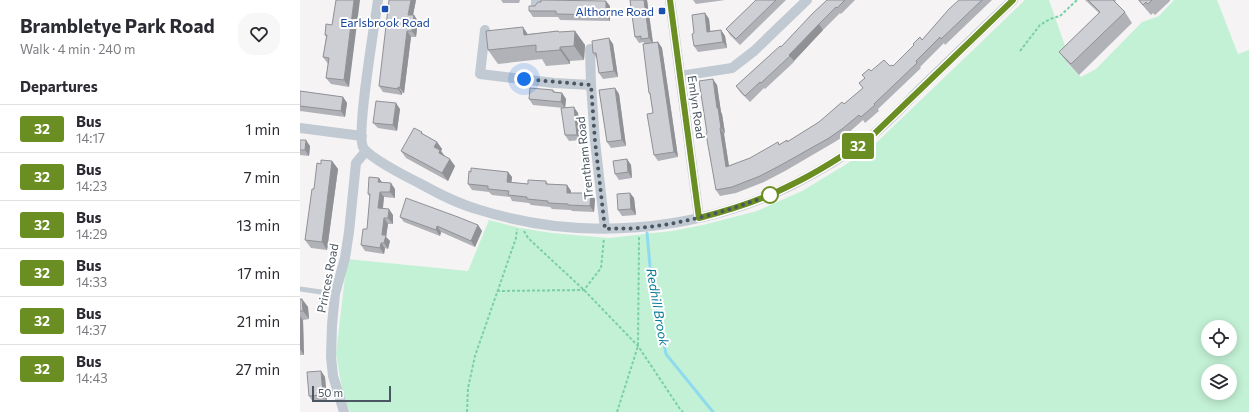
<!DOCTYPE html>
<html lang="en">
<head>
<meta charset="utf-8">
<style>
  body { margin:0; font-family:Commissioner,sans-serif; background:#f7f7f7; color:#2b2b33; height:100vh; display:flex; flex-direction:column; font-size:15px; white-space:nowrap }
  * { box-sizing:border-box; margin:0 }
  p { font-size:13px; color:#7c7c81 }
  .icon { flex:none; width:22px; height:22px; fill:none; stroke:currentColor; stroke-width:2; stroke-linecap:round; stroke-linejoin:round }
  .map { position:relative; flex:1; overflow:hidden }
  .sheet { display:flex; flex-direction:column; background:#fff; width:300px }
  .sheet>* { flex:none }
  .badge { padding:0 8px; border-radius:3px; font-size:14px; line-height:26px }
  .tools { position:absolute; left:901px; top:320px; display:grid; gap:8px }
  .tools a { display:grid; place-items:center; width:36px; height:36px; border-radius:50%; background:#fff; box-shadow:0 2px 10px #0003; font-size:20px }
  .scale { position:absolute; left:12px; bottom:10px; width:79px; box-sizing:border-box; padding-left:4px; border:2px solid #4a5661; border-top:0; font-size:11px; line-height:14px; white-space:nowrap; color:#4a5661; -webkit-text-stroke:3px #fff; paint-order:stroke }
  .you { position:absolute; width:20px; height:20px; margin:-10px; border:3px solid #fff; border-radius:50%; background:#1a73e8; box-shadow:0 0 0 6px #1a73e833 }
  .map>.badge { position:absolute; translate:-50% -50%; box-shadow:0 0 0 2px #fff }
  h2 { padding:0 20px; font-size:15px; line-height:36px }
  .round { display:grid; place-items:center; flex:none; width:42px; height:42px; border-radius:16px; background:#f7f7f7 }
  .headline { display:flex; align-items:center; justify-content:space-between; height:68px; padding:0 20px }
  h1 { font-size:19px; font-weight:700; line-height:30px }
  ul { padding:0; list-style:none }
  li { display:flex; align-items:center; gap:12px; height:48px; padding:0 20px; border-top:1px solid #e1e1e2 }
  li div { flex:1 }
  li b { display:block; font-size:15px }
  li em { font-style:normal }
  li .badge { min-width:44px; font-weight:700; text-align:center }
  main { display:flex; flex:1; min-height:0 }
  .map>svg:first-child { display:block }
  .green { fill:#c3f1d5; fill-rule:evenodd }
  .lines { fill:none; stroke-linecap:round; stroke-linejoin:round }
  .stream { stroke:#90daee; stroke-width:3 }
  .path { stroke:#7ad0a6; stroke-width:2; stroke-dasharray:3 2; stroke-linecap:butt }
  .service { stroke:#c1cad2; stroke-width:5 }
  .minor { stroke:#c1cad2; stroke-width:10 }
  .wall { fill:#b0b2b7 }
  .shaded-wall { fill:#909195 }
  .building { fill:#cdcfd5; stroke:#909195 }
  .line-casing { stroke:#fff; stroke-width:9 }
  .line { stroke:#6b8e23; stroke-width:6 }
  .walk { stroke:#4a5661; stroke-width:4; stroke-dasharray:0 7.2 }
  .transit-dot { fill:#1a4fb4; stroke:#fff; stroke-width:1.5 }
  .stop-dot { fill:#fff; stroke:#6b8e23; stroke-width:2 }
  .labels { text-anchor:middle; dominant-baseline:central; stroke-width:4; stroke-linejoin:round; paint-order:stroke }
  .transit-label { font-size:12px; fill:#164399; stroke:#fff; text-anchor:end }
  .street-label { font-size:12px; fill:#4a5661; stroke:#fff }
  .water-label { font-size:13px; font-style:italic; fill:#0c7c9b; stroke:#fff }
</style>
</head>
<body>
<main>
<section class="sheet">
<div class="headline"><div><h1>Brambletye Park Road</h1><p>Walk · 4 min · 240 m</p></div><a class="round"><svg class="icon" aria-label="heart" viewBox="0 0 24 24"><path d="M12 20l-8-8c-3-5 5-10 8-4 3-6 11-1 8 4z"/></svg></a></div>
<h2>Departures</h2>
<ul>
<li><span class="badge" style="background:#6b8e23;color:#fff">32</span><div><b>Bus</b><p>14:17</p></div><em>1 min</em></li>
<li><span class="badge" style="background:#6b8e23;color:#fff">32</span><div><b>Bus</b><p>14:23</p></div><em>7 min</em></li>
<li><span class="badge" style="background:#6b8e23;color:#fff">32</span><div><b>Bus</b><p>14:29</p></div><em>13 min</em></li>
<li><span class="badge" style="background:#6b8e23;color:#fff">32</span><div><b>Bus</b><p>14:33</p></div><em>17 min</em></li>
<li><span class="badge" style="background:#6b8e23;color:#fff">32</span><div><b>Bus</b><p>14:37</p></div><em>21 min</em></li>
<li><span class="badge" style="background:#6b8e23;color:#fff">32</span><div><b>Bus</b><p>14:43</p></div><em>27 min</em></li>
</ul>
</section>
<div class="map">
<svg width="949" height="412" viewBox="0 0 949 412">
  <rect width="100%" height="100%" fill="#f5f3f3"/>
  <path class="green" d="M725,0H749L770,60L767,63L781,77L796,69L842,22L859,16L874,0H917L938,54L949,50V412H50L43,395L36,354L47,259L168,271L189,220L220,228L252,233L309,238L372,231L403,225L457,211L502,191L545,165L575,144ZM908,327H930V349H908ZM908,371H930V393H908Z"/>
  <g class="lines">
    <path class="stream" d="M347,233L350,266L366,354L413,412"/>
    <path class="path" d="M720,51L740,25L750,19L760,16L777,0
      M224,231L228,238L284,290L338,346L380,409L383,412
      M197,291L284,290L301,268L304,238
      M167,412L168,388L175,356L216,238L217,229
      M317,412L338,346L339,237"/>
    <path class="service" d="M0,289L35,294"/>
    <path class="minor" d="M78,0C75,22 56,133 63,147C68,157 107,177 119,183C139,194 158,204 180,210C281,242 395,232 490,186C518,172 546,155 570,137C588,123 603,106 619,90C650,60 681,30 713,0
      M370,0L399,218
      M236,6V0
      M185,30L180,74L254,83L291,85L295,141L305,229
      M290,49L291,85
      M380,76L432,68L454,51L507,0
      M0,128L62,136
      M44,412L33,376L31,357L32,325L35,294L45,258L49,232L56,163L66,151"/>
  </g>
  <path class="wall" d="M116,0L113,15L118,21L116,37H111L104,93H102V95L83,92L79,86Z
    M201,0H220L219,3H203Z
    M330,0H347L353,42H358L362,48L378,157L358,161L354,155L353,113L350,95L349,93L344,43V42L339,43L335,37Z
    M393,0H425L396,4Z
    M456,0H486L440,45L430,35L426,29Z
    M527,0H555L541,14L540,13L523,30L494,61V62L465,89L464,88L450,102L440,92L436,86L481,47Z
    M659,0H692L645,45L644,43L620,67L621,68L578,109L579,111L565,123L563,120L546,135L533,143L485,171L464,182L436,193L420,196L416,190L407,133L417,85L421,112L422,114L425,133L424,134L429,166L450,158L479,144L487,142L519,122L544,104L563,88L559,83L565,78L562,75L571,71L593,66L622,40Z
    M785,0H816L815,2L825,12L832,23L779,75L767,62L759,52L799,13Z
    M838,0H870V1L855,15L853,13L851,15Z
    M310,6V21L260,20L258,17H233L229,11Z
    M405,13L409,19L410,31L421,30L425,36L427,48L398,52L394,46V33Z
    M32,25L49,87L31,84L26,78L28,64L23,57L26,37L25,35Z
    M258,31L259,32L275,31L285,45L284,60L270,61V64L246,66L242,59L198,64L188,50L228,34Z
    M313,44L318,77L303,79L299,73L297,59L293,53Z
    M315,88L319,94L326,146L311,148L307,142Z
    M253,90L255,92L262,93L266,99L265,108L278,113L281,140L269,141L265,135L264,108L233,105L229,99Z
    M0,91L43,97L47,103L45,117L0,111Z
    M100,109L97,131L78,128L73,123Z
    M122,132L123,134L137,142L142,149L141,151L145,156L155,166L148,181L106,158L101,151Z
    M0,140L10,146L9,156L0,155Z
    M327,159L331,165L332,178L319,180L315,174Z
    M32,161L38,169L27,250L11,248L5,240L14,189L21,164Z
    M208,172L212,177L211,182L228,184L246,181L248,184L267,185L271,191V193L295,199L294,212L272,211L271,210L252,209L250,207L231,205L229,203L212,201L210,197L192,195L189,192L172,190L168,184Z
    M79,178L82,183L95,189V198L84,197L83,209L93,215V224H88L86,237L90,241L88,249L85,248L84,254L65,251L61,245L67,229L70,197L68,194Z
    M330,193L334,198L336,215L322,216L318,210Z
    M100,217L178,225L182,231L175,247L141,232L140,236L104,222Z
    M0,299H2L8,307L9,319L3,320L4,355H0Z
    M21,371L25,377L27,401L13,402L9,396Z"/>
  <path class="shaded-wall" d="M54,0H60L49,87L44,80Z
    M111,0H116L112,20L108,15Z
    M344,0H347L353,44L349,38Z
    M306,1L310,6V21L306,15Z
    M405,13L409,19L411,37L407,32Z
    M114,15L118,21L116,37L112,31Z
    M519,24L523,30L494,61L489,55Z
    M223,27L233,42L224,35Z
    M421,30L425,36L427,48L423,42Z
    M107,31L111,37L104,93L100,88Z
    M275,31L285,45L284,60L274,46Z
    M309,38L313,44L318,77L314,71Z
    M358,42L362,48L378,157L374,152Z
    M260,47L270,61V64L260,50Z
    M413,79L417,85L421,112L422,114L425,133L421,128L417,108Z
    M98,87L102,93V95L98,89Z
    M315,88L319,94L326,146L322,140Z
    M262,93L266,99L265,108L261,102Z
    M43,97L47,103L45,117L41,111Z
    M96,103L100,109L97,131L93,125Z
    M274,107L278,113L281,140L277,135Z
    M420,128L424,134L430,173L426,167Z
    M6,140L10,146L9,156L5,150Z
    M137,142L142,149L141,151L145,157L144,161L134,147Z
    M150,159L155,166L148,181L142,173Z
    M327,159L331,165L332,178L328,172Z
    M32,161L38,169L27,250L22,242Z
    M208,172L212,177L211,188L207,182Z
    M79,178L83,184L78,182Z
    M91,183L95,189V198L90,192Z
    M267,185L271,191V199L267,193Z
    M80,192L84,197L82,214L78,208Z
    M291,193L295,199L294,212L290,206Z
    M330,193L334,198L336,215L331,209Z
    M89,209L93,215V224L88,218Z
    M84,218L88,224L86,237L90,241L88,249L84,243L82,235Z
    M178,225L182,231L175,247L171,241Z
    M137,226L141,232L140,236L136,230Z
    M81,243L85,248L84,254L80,248Z
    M2,299L8,307L9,319L3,311Z
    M0,316L3,320L4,355L0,349Z
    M21,371L25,377L27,401L23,395Z"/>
  <path class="building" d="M36,0H54L44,80L26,78L29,58L23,57L27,35H25L26,24L32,25Z
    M89,0H111L108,15H114L112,31H107L100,88L98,87V89L79,86Z
    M241,0L306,1V15L256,14V11H229V6H235L238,2H241Z
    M330,0H344L349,38L341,39V36L335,37Z
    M456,0H476L436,39L426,29Z
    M527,0H545L537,8L536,7L519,24L489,55L490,56L461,83L460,82L445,96L436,86L480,46L481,47L512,14Z
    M659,0H682L641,39L640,37L616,61L617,63L574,104L575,105L561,117L559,115L542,129L529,138L481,165L460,176L432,187L416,190L406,134L407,133L399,81L413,79L417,108H418L421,128H420L426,167L450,158L478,142L479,145L487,140V142L519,122L542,102L544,104L563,88L559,83L565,78L562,75L569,69L571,71L584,60L590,66L592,65L593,66L614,45L613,44L620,37L622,40L649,9Z
    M788,0H813L825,12L771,64L759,52L800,12Z
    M839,0H852L848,4L846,2L843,5Z
    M405,13L407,32L421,30L423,42L394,46L392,34L394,33L392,15Z
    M223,27L224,35L258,31L259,32L275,31L274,46L260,47V50L236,52V45L188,50L186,31Z
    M309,38L314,71L299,73L296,53H293L292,41Z
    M358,42L374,152L354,155L347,114L353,113L350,93H349L343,44Z
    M230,88L253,90V92L262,93L261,102L229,99Z
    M315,88L322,140L307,142L299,90Z
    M0,91L43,97L41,111L0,106Z
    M76,101L96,103L93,125L73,123Z
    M274,107L277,135H265L261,108Z
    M114,128L122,132L121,133L137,142L134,147L140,150L139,153L150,159L142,173L101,151Z
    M0,140H6L5,150H0Z
    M327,159L328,172L315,174L313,161Z
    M21,160L32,161L22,242L5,240L12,189H14L17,163L21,164Z
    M171,168L208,172L207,182L228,184V180L246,181V184L267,185V193H291L290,206L268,205V204L248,203V201L227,199V197L208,195L209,191L188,189V186L168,184L169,171L171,172Z
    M69,177L79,178L78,182L91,183L90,192H80L78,208L89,209L88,218H84L82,235H86L84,243H81L80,248L61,245L63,229H67L70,194H68Z
    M330,193L331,209L318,210L317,194Z
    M106,198L158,217L178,225L171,241L137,226L136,230L100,217Z
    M0,299H2L3,311H0Z
    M21,371L23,395L9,396L7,372Z"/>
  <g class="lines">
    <g class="line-casing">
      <path id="line" d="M370,0L399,218C431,210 462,200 491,185C520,171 546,154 572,136L713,0"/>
    </g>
    <use href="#line" class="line"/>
    <path class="walk" d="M224,79L291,85L295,141L305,229C316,228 327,229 338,228C384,224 429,211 472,194L470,195"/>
  </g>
  <g class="transit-dot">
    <rect x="81" y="5" width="8" height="8" rx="2"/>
    <rect x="358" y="7" width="8" height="8" rx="2"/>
  </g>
  <circle class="stop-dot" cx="470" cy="195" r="8"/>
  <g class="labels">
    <g class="transit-label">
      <text x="354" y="11">Althorne Road</text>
      <text x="85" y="22" text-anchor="middle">Earlsbrook Road</text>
    </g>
    <g class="street-label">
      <text transform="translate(397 107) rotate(82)">Emlyn Road</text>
      <text transform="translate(284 158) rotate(-96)">Trentham Road</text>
      <text transform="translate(27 278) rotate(-79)">Princes Road</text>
    </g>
    <g class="water-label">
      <text transform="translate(358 307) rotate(80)">Redhill Brook</text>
    </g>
  </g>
</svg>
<div class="tools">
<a><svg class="icon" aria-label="locate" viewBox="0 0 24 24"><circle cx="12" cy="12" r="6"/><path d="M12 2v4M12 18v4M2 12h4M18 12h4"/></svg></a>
<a><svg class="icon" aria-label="layers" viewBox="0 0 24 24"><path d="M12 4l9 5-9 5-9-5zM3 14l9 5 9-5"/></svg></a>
</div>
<div class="scale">50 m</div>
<div class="you" style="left:224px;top:79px"></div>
<b class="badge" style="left:558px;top:146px;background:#6b8e23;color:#fff">32</b>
</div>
</main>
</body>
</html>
